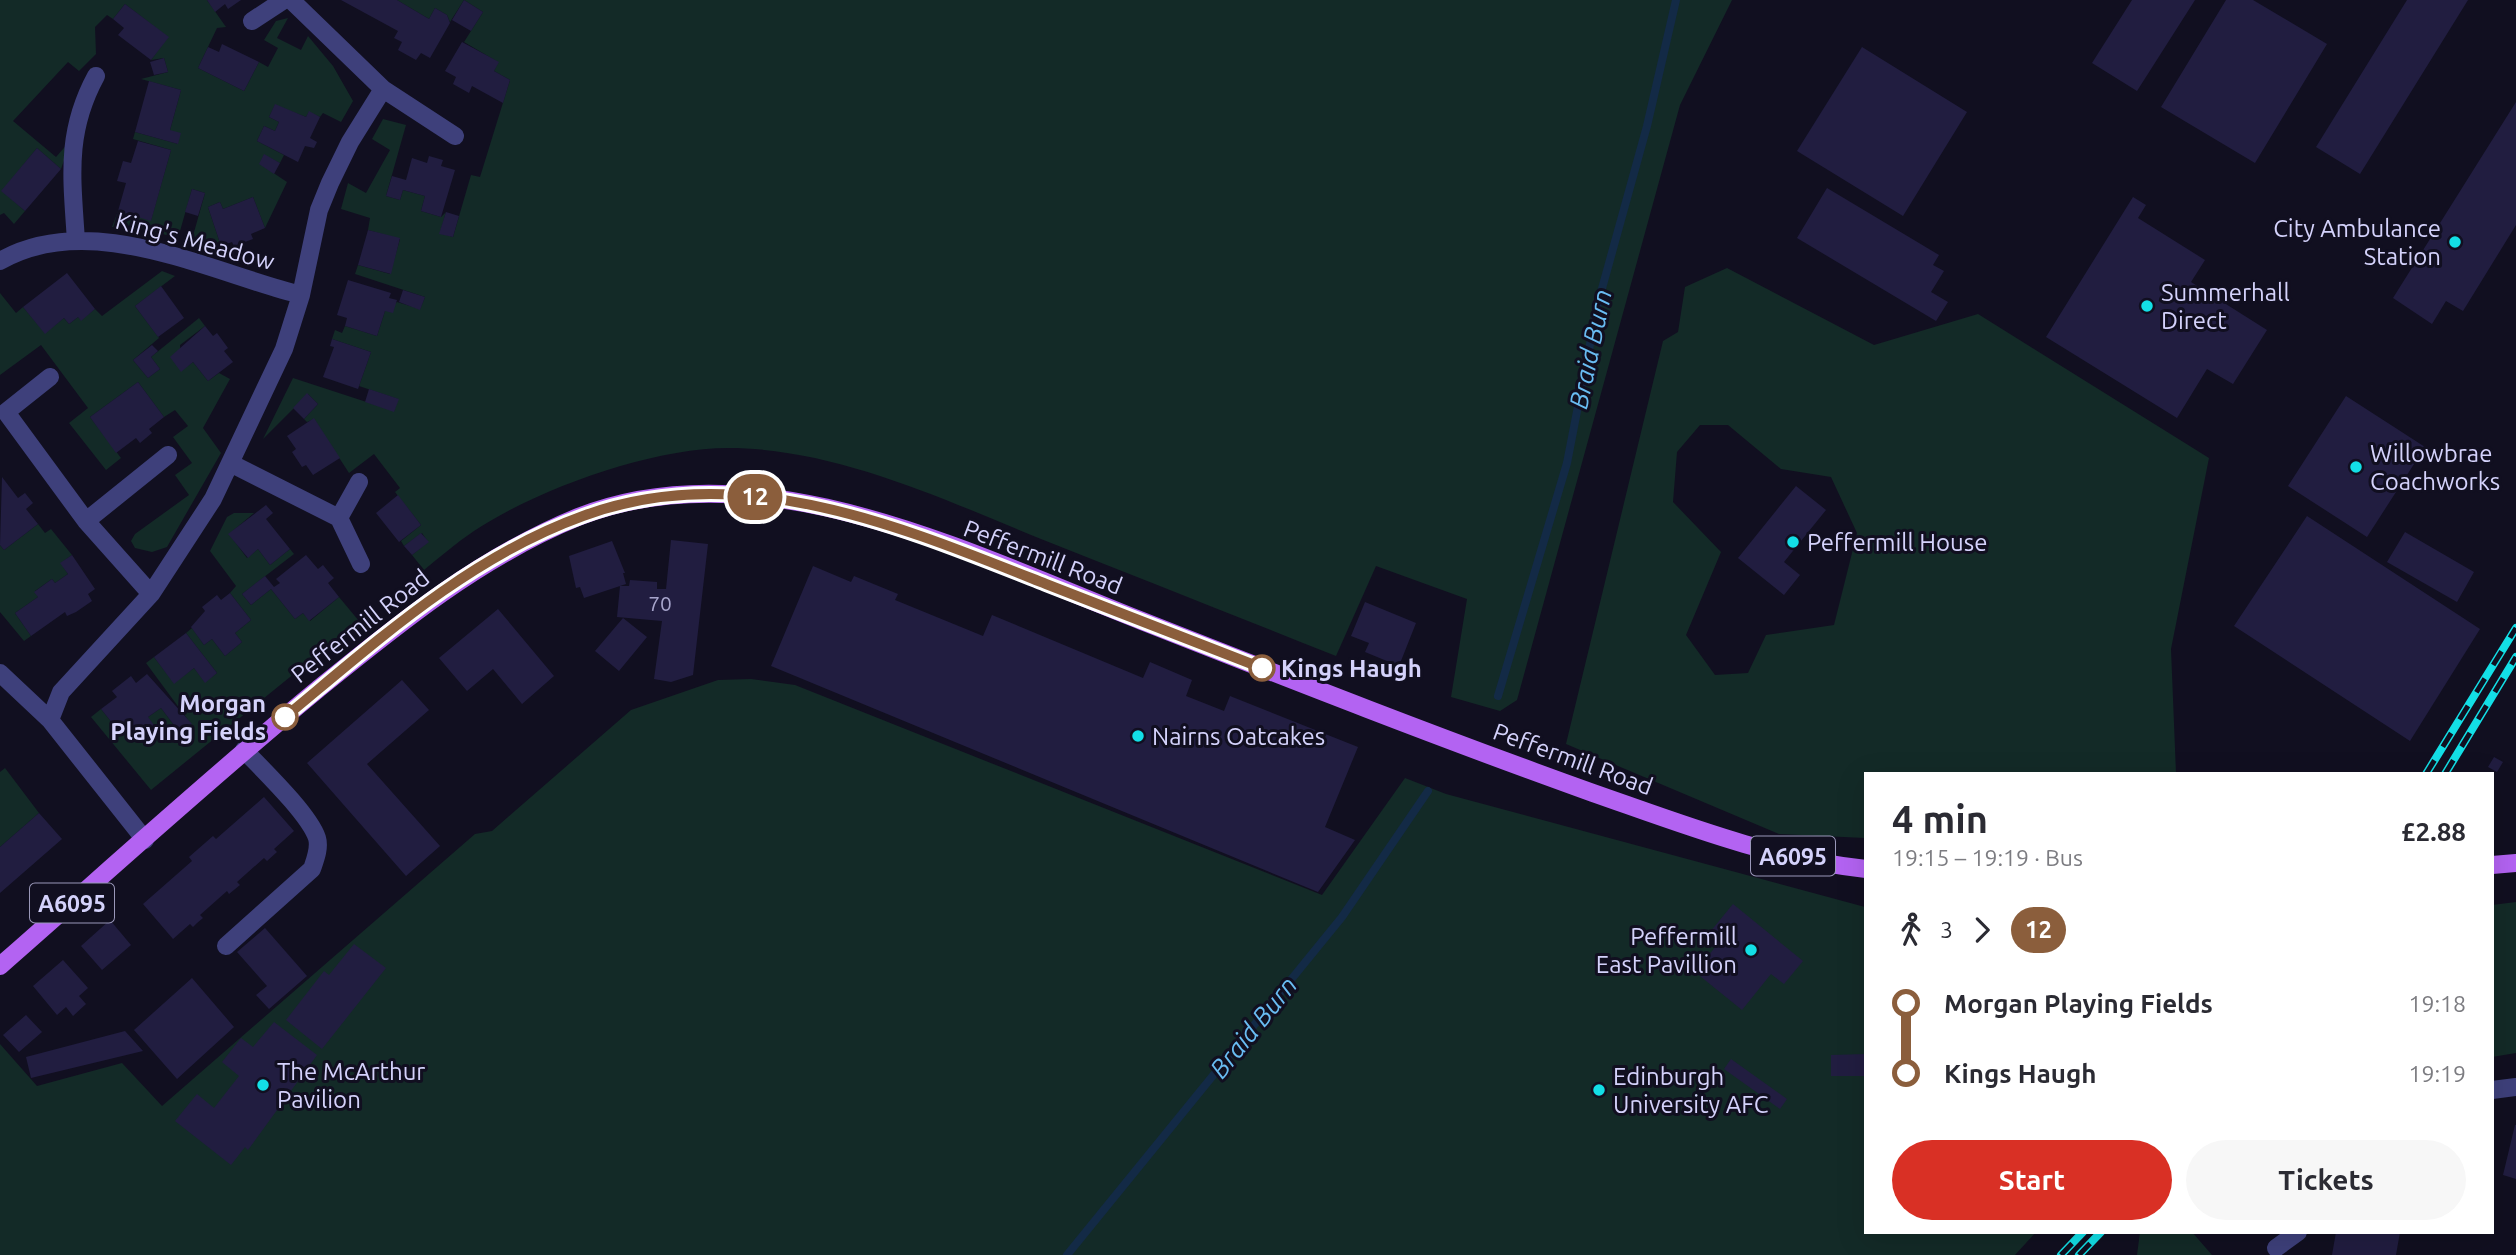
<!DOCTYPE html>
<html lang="en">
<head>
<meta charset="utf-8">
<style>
  body { margin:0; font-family:Ubuntu,sans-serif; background:#f7f7f7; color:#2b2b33; height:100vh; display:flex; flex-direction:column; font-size:26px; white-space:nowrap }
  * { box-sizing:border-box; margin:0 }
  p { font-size:23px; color:#7c7c81 }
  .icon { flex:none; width:38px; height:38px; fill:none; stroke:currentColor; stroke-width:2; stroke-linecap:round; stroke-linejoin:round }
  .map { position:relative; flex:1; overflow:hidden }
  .drawer { position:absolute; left:1864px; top:772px; width:630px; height:462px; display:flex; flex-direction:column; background:#fff; border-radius:0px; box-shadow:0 7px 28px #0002 }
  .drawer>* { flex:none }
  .badge { padding:0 14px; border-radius:23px; font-size:24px; line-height:46px }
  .map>.badge { position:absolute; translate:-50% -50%; box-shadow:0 0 0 4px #fff }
  .legs { display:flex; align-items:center; gap:10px; height:77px; padding:0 28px; font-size:23px }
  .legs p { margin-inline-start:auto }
  .summary { display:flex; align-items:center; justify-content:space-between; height:119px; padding:0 28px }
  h1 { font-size:38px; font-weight:700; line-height:52px }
  .primary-button { display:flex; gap:14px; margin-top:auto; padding:14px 28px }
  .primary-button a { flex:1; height:80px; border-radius:42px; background:#d93025; color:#fff; font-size:28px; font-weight:700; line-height:80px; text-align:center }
  .primary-button a+a { background:#f7f7f7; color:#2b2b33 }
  ul { padding:0 28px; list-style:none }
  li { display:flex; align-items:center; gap:24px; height:70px; font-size:26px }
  li i { display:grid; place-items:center; width:10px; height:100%; margin:0 9px; background:currentColor }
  li i::after { content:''; width:18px; height:18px; margin:-9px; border:5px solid; border-radius:50%; background:#fff }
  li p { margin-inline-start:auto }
  li:first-child i { background:linear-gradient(#0000 50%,currentColor 0) }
  li:last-child i { background:linear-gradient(currentColor 50%,#0000 0) }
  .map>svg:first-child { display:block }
  .green { fill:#132a27; fill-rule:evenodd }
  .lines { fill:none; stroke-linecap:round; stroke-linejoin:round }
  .stream { stroke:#132a46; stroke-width:8 }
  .building { fill:#211d40 }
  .street { stroke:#3e407b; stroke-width:18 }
  .primary { stroke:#b363f2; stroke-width:18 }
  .rail-casing { stroke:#13dfe6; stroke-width:8 }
  .rail { stroke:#110f20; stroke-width:5; stroke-dasharray:16; stroke-linecap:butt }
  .line-1-casing { stroke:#fff; stroke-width:16 }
  .line-1 { stroke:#8b5e3c; stroke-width:10 }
  .poi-dot { fill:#13dfe6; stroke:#110f20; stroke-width:2.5 }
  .stop-1-dot { fill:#fff; stroke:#8b5e3c; stroke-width:3.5 }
  .labels { text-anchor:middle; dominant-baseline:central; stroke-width:6; stroke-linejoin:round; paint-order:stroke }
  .number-label { font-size:21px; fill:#a7a5cc }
  .shield { fill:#110f20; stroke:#9a98b9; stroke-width:2 }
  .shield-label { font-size:23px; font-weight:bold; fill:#d4d2fb }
  .poi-label { font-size:24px; fill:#d4d2fb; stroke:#110f20; text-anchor:start }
  .street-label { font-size:24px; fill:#d4d2fb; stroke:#110f20 }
  .stop-label { font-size:24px; font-weight:bold; fill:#d4d2fb; stroke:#110f20; text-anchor:start }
  .water-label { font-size:26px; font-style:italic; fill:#69bcf2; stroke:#110f20 }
</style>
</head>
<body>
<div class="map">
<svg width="2516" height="1255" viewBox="0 0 2516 1255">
  <rect width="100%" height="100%" fill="#110f20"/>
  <path class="green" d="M0,0H207L226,27L217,28L198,68L244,91L259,62L268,67L278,48L264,40L276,21L288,18L277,38L301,50L308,36L333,66L353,101L341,122L323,113L320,117L309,112L306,117L275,105L269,117L279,122L275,131L264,126L257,141L284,155L280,163L264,155L260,164L287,182L265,228L253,197L223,209L220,202L208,207L221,246L212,251L191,243L205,193L192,189L178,238L139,228L112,227L118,211L151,220L171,150L133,139L135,132L178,144L170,130L181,90L141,79L168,72L164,58L151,60L168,37L125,4L113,19L107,15L95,27L96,54L79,71L68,62L13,121L56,157L71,140L61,169L37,148L2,191L25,211L14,224L4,213L0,215Z
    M397,0H1732L1680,105L1517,700L1500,711L1451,697L1467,599L1376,566L1336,656C1238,617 1140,578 1041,539C943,499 835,448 728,448C652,448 537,489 474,531C456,543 440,557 424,570L412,555L428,542L422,533L404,546L401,541L421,525L395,492L400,488L374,454L349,473L314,419L307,422L304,419L318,404L308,394L263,439L293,378L394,411L398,399L359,386L371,352L332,339L335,330L342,333L345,326L377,336L385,311L397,302L420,309L425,297L355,274L358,265L390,274L400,239L368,230L370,218L341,209L348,183L366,193L390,150L372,139L383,119L406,125L386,196L400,200L403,190L425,196L421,211L441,217L446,212L440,233L453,237L471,175L480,177L510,80L494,71L498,62L464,42L483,12L464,0L450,22L447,15L435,8L429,19Z
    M1727,268L1874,345L1978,314L2209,458L2171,649L2176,773L1866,774L1865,838L1779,834L1566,744L1663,341L1678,332L1685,287ZM1700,425H1728L1781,469L1831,477L1857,533L1834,625L1766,635L1748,673L1715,675L1686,635L1721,552L1673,502L1677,452Z
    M162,271L175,276L135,306L159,338L133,360L148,378L160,369L151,357L199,318L205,326L180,345L181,371L193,362L208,381L219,373L230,379L203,428L221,453L167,547L152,552L135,548L131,541L135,534L189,495L175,475L192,463L173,437L188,426L175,410L164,417L138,382L90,417L121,458L106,470L69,423L88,408L41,345L0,375V293L16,313L23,307L45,333L64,318L69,324L78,317L81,320L95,309L102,316Z
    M234,513H254L229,534L247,558L258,549L270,565L290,549L294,554L242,594L251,605L271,589L295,619L303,613L310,621L339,597L359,621L151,790L91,717L101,709L121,734L135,727L141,735L148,717L161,708L180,733L191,724L146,663L154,657L174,683L194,668L205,682L217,673L186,633L192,628L204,645L212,639L225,656L242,642L235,633L251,620L230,593L236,586L210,551L227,517Z
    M38,524L45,533L51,529L72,555L61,563L68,574L55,583L52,579L35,591L38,597L15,613L31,636L24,641L0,612V545L4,550Z
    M751,679L795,685L1322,895L1405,778L1446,794L1865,907L1866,1232H2036L2015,1255H0V1044L37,1086L122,1063L162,1106L475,834L492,831L631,710L718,680Z
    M5,768L39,813L0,847V772Z
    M2516,902V1053L2492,1057V905Z
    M2140,1232H2192L2212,1255H2137Z"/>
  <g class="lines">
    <path class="stream" d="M1498,696L1567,463L1598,303L1647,126L1676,0
      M1067,1255L1342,917L1428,791"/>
  </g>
  <path class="building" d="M207,0H241L228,9L225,4L215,12Z
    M341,0H397L429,19L435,8L447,15L450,23L430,58L421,53L416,60L398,50L402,42L394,38L398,31Z
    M464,0L483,12L471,31L452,20Z
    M2132,0H2195L2137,91L2092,63Z
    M2226,0H2253L2327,44L2255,163L2161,107Z
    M2407,0H2468L2360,174L2316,147Z
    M125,4L169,37L151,60L118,35L124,28L113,19Z
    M462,42L499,62L494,71L510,80L503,103L472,86L469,93L453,84L456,77L445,71Z
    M222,44L259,62L244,91L198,68L208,47L219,52Z
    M1862,47L1967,112L1903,216L1797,151Z
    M164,58L168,72L154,75L150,62Z
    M149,81L181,90L170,130L181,133L178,144L135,132Z
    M2516,102V225L2463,311L2446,301L2432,324L2393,298Z
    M275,104L306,117L309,111L320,117L310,138L317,142L314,148L305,146L298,162L257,141L264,126L275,131L279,122L269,117Z
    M138,141L171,150L151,221L118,211L126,183L117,181L123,161L131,163Z
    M37,148L61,169L25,211L1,191Z
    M264,154L280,163L274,174L259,164Z
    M429,156L443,160L441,166L455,170L441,217L421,211L425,196L403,190L400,200L386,196L392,176L406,180L412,158L427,163Z
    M1827,188L1939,255L1933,265L1944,271L1931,292L1948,302L1936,321L1797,238Z
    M192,189L205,193L198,216L185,212Z
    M253,197L265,228L251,234L253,239L234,246L232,242L221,246L208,207L220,202L223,209Z
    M2133,197L2146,205L2138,218L2205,260L2191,282L2267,330L2233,384L2207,369L2177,418L2046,337Z
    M446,212L459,216L453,237L439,234Z
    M368,230L400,238L391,274L358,265Z
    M67,273L95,309L81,321L78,317L69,324L64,318L45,334L23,307Z
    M348,280L391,293L389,298L397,300L393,313L385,311L377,336L345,326L347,318L337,315Z
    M161,286L184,318L158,337L135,306Z
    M403,290L425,297L420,310L399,302Z
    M205,326L213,336L217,333L228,348L224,351L233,362L208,381L193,362L181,372L170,357Z
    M332,339L371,352L358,389L323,377L334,347L330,346Z
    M152,345L158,351L151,357L160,369L148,378L133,360Z
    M138,382L164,417L149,429L152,433L140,443L136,438L116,453L90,417Z
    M369,389L399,399L394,412L365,402Z
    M307,393L318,404L304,419L293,408Z
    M2346,396L2425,447L2367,537L2288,486Z
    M314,418L340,458L313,475L306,465L302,467L292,452L296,449L287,436Z
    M2,477L18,498L25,493L33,503L26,509L38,524L4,550L0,545Z
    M1796,486L1826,510L1784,562L1800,575L1784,595L1738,558Z
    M398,495L421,525L399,542L376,513Z
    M266,505L273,513L266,519L290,549L270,565L258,549L248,558L228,534Z
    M2307,516L2480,629L2410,741L2234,626Z
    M2405,532L2474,572L2457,602L2387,562Z
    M421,533L429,542L412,555L404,546Z
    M671,540L708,544L693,675L671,682L654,679L662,621L617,617L620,586H629L630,580L657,582V589H666Z
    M612,541L625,573H623L626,584L584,598L580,587L576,588L569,556Z
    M72,555L95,589L88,594L92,601L76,612L67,616L65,612L31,636L15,613L38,597L34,592L52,579L55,583L68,574L60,563Z
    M306,555L318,569L323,565L331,575L334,578L328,583L339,597L309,621L303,613L295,619L271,589L251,605L242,594L265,576L274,587L280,583L276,579Z
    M813,566L851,582L854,576L898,594L895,600L983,636L992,615L1143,678L1150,662L1192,680L1186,696L1224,711L1230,696L1358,747L1325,827L1355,840L1318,892L771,666Z
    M230,593L251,620L235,633L242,642L225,656L212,639L204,645L191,627L205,611L202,607L217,595L221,600Z
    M1365,602L1416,623L1399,666L1365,652L1369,643L1351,636Z
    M498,609L554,676L522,704L493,669L467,691L439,658Z
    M623,618L647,637L619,671L595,651Z
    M186,633L217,673L205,683L194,668L174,684L154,657Z
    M147,674L192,724L180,733L161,708L148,717L154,725L141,735L135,727L121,734L101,709L117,697L112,691L117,687L131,676L136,683Z
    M402,680L429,710L367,764L440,846L406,876L307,763Z
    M2494,757L2503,762L2497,772L2488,767Z
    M264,797L294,831L274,849L277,852L267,861L264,858L237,882L240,885L229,894L227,891L200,915L203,918L197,923L193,927L190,924L173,939L143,904L192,861L189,857L213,836L216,839Z
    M39,813L62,839L0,893V847Z
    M1733,904L1803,961L1784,984L1771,974L1742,1010L1695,972L1721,940L1710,932Z
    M110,920L131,945L102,970L81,946Z
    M265,928L307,976L269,1009L256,995L267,986L237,952Z
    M354,944L386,968L322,1049L286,1020L324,971L329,975Z
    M63,960L88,988L79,996L86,1004L73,1016L66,1007L57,1015L33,986Z
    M192,978L234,1027L177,1079L134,1030Z
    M26,1015L42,1032L19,1052L3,1035Z
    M274,1022L317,1055L248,1150L245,1147L231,1165L175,1121L197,1094L214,1108L239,1076L222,1062L241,1038L253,1047Z
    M125,1031L143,1051L31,1078L26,1057Z
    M1866,1054V1076H1831V1055Z
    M1731,1059L1787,1099L1780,1109L1724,1069Z
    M2515,1125H2516V1179L2503,1175Z
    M2336,1232H2400L2396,1255H2332Z"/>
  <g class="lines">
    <path class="street" d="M291,0L383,89
      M252,21L284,0
      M76,241C72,178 65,133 96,76
      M0,261C91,209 209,272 301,295
      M50,377L6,412L86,521L151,594
      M230,463L339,518L361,564
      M339,518L359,482
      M86,521L168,455
      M0,673L50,720L145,840
      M50,720L61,692L151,594L213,499L284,349L301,295L319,210L330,183L350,142L383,89L455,136
      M226,946L312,869C315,860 320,848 317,838C309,814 263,770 244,750
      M2492,1090L2516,1087
      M2276,1248L2298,1232"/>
    <path class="primary" d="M2492,865L2516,863
      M0,966C105,874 209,779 317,690C398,624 480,557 578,517C760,445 973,555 1142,621C1292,680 1442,739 1593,793C1682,824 1771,859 1866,869"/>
    <g class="rail-casing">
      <path id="rail" d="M2426,774L2516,628
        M2445,774L2516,657
        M2061,1255L2083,1232
        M2079,1255L2101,1232"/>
    </g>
    <use href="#rail" class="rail"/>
  </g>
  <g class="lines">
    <g class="line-1-casing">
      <path id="line-1" d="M285,717C377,641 469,557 583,516C740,458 900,526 1046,584C1118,612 1190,640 1262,668"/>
    </g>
    <use href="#line-1" class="line-1"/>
  </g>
  <g class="poi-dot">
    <circle cx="2455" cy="242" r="7"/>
    <circle cx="2147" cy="306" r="7"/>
    <circle cx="2356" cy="467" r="7"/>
    <circle cx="1793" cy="542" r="7"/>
    <circle cx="1138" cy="736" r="7"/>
    <circle cx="1751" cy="950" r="7"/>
    <circle cx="263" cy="1085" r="7"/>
    <circle cx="1599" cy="1090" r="7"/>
  </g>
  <g class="stop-1-dot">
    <circle cx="1262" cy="668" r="12"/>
    <circle cx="285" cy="717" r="12"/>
  </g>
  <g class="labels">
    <g class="number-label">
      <text x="660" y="603">70</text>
    </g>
    <g class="shield">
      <rect x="1751" y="836.5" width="84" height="39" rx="5"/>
      <rect x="30" y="883.5" width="84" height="39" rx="5"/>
    </g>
    <g class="shield-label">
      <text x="1793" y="856">A6095</text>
      <text x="72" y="903">A6095</text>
    </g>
    <g class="poi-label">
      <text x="2441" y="228" text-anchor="end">City Ambulance<tspan x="2441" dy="28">Station</tspan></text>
      <text x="2161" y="292">Summerhall<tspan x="2161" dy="28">Direct</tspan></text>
      <text x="2370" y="453">Willowbrae<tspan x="2370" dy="28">Coachworks</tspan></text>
      <text x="1807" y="542">Peffermill House</text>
      <text x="1152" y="736">Nairns Oatcakes</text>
      <text x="1737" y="936" text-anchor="end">Peffermill<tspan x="1737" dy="28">East Pavillion</tspan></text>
      <text x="277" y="1071">The McArthur<tspan x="277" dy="28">Pavilion</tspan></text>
      <text x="1613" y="1076">Edinburgh<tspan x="1613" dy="28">University AFC</tspan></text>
    </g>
    <g class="street-label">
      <text transform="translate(195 241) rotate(15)">King's Meadow</text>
      <text transform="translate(1043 557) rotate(21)">Peffermill Road</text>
      <text transform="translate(360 626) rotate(-38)">Peffermill Road</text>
      <text transform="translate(1573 759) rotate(20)">Peffermill Road</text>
    </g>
    <g class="stop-label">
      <text x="1281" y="668">Kings Haugh</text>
      <text x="266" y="703" text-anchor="end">Morgan<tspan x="266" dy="28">Playing Fields</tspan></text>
    </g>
    <g class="water-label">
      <text transform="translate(1590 349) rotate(-78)">Braid Burn</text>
      <text transform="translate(1253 1027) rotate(-51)">Braid Burn</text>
    </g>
  </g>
</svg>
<b class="badge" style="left:755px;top:497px;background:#8b5e3c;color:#fff">12</b>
<section class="drawer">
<div class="summary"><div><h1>4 min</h1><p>19:15 – 19:19 · Bus</p></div><b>£2.88</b></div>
<div class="legs"><svg class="icon" aria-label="walk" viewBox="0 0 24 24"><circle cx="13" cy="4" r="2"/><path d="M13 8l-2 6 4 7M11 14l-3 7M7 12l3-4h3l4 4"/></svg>3<svg class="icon" aria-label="forward" viewBox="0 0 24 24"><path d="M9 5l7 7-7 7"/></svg><b class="badge" style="background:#8b5e3c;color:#fff">12</b></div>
<ul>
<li><i style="color:#8b5e3c"></i><b>Morgan Playing Fields</b><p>19:18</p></li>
<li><i style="color:#8b5e3c"></i><b>Kings Haugh</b><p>19:19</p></li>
</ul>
<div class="primary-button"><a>Start</a><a>Tickets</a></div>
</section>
</div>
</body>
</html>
